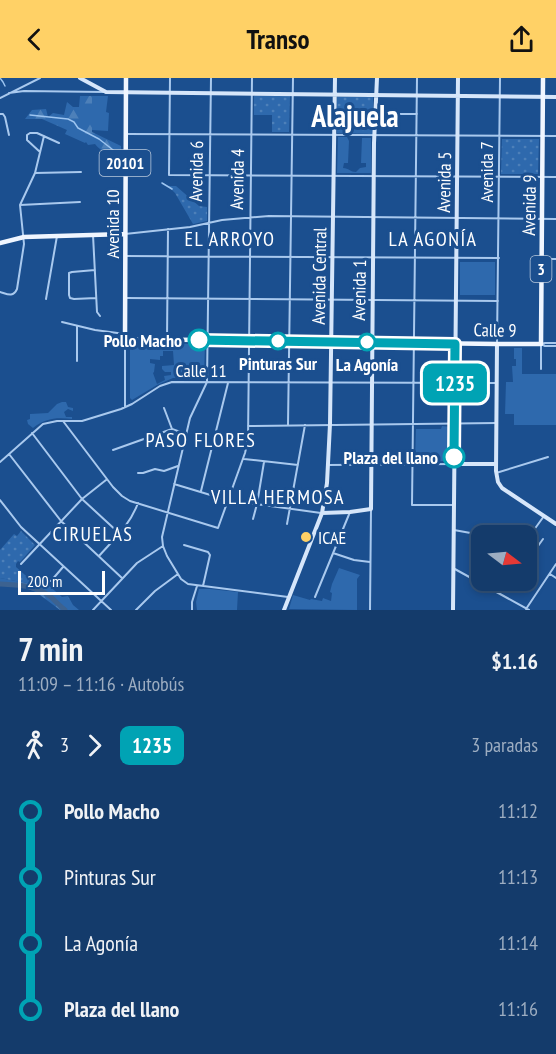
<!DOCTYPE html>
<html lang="es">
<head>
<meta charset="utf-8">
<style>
  body { margin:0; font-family:"PT Sans Narrow",sans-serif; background:#214673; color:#f1f3f6; height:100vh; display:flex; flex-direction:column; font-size:22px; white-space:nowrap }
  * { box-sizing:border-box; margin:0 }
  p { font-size:20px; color:#9dadc1 }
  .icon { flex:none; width:33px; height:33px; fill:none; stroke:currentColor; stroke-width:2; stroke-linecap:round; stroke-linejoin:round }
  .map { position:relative; height:532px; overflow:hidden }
  .panel { display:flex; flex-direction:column; background:#143b6b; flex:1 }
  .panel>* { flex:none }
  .badge { padding:0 12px; border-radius:9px; font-size:21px; line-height:39px }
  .needle { width:39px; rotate:106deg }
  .tools { position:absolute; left:471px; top:447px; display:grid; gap:12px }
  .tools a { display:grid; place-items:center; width:66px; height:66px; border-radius:12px; background:#143b6b; box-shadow:0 3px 9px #0003,0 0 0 2px #33557e; font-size:30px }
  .scale { position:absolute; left:18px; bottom:15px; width:87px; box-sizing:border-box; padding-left:6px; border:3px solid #fff; border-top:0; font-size:16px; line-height:21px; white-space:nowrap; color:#fff; -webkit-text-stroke:4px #1b4f8f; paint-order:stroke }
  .map>.badge { position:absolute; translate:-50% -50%; box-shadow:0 0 0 3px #fff }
  .legs { display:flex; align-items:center; gap:9px; height:66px; padding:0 18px; font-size:20px }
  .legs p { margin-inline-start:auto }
  .head { display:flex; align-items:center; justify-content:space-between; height:102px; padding:0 18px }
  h1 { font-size:33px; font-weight:700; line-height:45px }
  ul { padding:0 18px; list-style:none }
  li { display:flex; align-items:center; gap:21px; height:66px; font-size:22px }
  li i { display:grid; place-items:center; width:9px; height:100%; margin:0 8px; background:currentColor }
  li i::after { content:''; width:15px; height:15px; margin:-8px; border:4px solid; border-radius:50%; background:#143b6b }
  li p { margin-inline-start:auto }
  li:first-child i { background:linear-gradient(#0000 50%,currentColor 0) }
  li:last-child i { background:linear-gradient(currentColor 50%,#0000 0) }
  header { display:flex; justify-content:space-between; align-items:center; height:78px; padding:0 18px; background:#ffd166; color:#111; font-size:27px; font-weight:700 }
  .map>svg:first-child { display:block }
  .green { fill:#2e69ad; fill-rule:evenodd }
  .forest { fill:url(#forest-firs) }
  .park { fill:url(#park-dots) }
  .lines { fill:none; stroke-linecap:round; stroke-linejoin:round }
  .stream { stroke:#9cc4f0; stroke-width:1.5 }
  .river { stroke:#3c6290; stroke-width:5 }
  .street { stroke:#a9c9ee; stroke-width:2 }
  .secondary { stroke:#d6e6fa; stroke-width:4 }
  .primary { stroke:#f0f6ff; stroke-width:4.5 }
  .line-1-casing { stroke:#fff; stroke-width:14 }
  .line-1 { stroke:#00a3b4; stroke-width:9 }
  .stop-1-dot { fill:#fff; stroke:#00a3b4; stroke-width:3 }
  .poi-dot { fill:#ffd166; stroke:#1b4f8f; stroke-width:2 }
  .labels { text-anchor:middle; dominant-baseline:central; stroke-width:6; stroke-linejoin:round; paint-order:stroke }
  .shield { fill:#1b4f8f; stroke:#bbcadd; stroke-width:1.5 }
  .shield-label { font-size:16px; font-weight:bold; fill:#fff }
  .street-label { font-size:18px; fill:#fff; stroke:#1b4f8f }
  .stop-label { font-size:18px; font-weight:bold; fill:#fff; stroke:#1b4f8f; text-anchor:end }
  .poi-label { font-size:18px; fill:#fff; stroke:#1b4f8f; text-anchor:start }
  .neighbourhood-label { font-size:20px; letter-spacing:1.5px; fill:#fff; stroke:#1b4f8f }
  .town-label { font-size:30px; font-weight:bold; fill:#fff; stroke:#1b4f8f }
</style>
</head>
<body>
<header><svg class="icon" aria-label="back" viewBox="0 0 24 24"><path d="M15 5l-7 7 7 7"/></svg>Transo<svg class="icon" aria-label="share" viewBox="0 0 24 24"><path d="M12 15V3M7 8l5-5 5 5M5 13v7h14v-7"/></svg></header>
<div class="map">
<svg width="556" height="532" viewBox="0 0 556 532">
  <defs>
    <pattern id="forest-firs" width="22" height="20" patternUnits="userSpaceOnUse" patternTransform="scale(1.5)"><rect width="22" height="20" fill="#2e69ad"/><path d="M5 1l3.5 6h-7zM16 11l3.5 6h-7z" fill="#4d80b9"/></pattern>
    <pattern id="park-dots" width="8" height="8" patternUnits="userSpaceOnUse" patternTransform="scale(1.5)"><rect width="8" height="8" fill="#2e69ad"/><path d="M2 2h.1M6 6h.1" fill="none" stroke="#4d80b9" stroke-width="1.8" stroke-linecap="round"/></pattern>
  </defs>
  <rect width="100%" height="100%" fill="#1b4f8f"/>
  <path class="green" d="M92,18H108L106,34L109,35L108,53L92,52Z
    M338,59H347L349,63L348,85H344L343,90C349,90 350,94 356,94L360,90L366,89V85H361L362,60H371V95H337Z
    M460,184H495V217H460Z
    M130,265L205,266L204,301L173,300L157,307L132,322L130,320ZM163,273H173L174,287L162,288V291L165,294H171V297L164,298L165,302L157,306L153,295L154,294L155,286L150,285V281L160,282V278H163Z
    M514,270H522V296H556V347H514V336H505L506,304H513L512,288H516V281H514Z
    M62,324H66L68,329L73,330V333L68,331L64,334L66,339H72V341C57,339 45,340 33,350L28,346L27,342L30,341V336L48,335L57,326Z
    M442,348L452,349V384H444L443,383L415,384L416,351H441Z
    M339,490L360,497L357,501V532L289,531L293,517L310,522L311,521L322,523L323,520L331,523L332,515L330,514L332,506Z
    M199,511H210L238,514L237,532H197L196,524Z"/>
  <path class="forest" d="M80,18H92V54L121,68V75C110,76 102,75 95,66L88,67L86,64L85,65L65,56L67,52L42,41H25L32,32L46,31L48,39L53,35L64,37L67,24L73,29H79Z
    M0,500L32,506L33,504L44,511L47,506L62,519L68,518L73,527L79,532H60L36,514L23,509L0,507Z"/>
  <path class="park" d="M254,18H290L289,54H272V37H254Z
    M337,19H373V56L337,55Z
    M502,61H539L538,96H501Z
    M168,108H176L199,128L207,129V143L193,146L175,115Z
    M21,453L35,467L20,484L18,483L16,486V489L33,504L32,506L0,500V472L14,456L17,458Z"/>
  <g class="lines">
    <path class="stream" d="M0,0L3,4L5,8
      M30,37L68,41L74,44L78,50L99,61L117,75
      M162,105L172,111"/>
    <path class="river" d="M0,506C18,507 36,507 51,519C56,524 60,528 65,532"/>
    <path class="street" d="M170,0L169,97L556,99
      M211,0L207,304L190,340L162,459L163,468L167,478L181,501L188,506L288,519
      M417,0L412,427H454
      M9,15L24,13L105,14
      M0,20L40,0
      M0,36H3L5,39L9,57
      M375,36H417
      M127,56L556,58
      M40,74L27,62V57L30,55H37L59,65
      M35,95L81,94
      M20,127L80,124
      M125,156L190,149L222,142L269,138L556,141
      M93,157L97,234L100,238
      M125,178L499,180
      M542,181H556
      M95,192L72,194L69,195V217L70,220L74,221L96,220
      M0,214C7,216 13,220 17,211L24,166L20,127L35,95L44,58
      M126,220L498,223
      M46,221L57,158
      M62,244L95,252L125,256
      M167,262L168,151
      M497,266L500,0
      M541,266V291
      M541,266L545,268H556
      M541,266L545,265H556
      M77,283V248
      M125,329V263
      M164,330L172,351
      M63,343L113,409L122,418L130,423L218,450L245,375L248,362L252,0
      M288,347L293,0
      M248,348L496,345
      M32,355L82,421L120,456
      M113,372L172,351L186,356
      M9,376L61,443L122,500
      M244,381L298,387
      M0,384L43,346L57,343H82L121,331L132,326L160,308L172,304L495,305
      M328,387L454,386
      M138,395H143L155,391L164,393L178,388
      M496,395L548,379
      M174,406L227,422L321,435
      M201,413L228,305
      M0,422L21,449L111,532
      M253,441L257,426L264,384
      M287,446L305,347
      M454,452L487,458
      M527,461L537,469
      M526,463L544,438
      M184,467L208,474L210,477L203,508
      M333,475L354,482L370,484
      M99,478C114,461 130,447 138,425
      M526,485L543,461
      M21,486L82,421L106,402
      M453,490L529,532
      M526,495L529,496
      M550,496L556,500
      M51,503L63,489
      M315,519L350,434
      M526,531L556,486
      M93,532L137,485L163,468
      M136,532L155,513L178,496
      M192,532V524L197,508
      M370,532L371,431"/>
    <path class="secondary" d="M80,0L106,14L556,19
      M497,266L496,393L498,404L502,410L556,446
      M454,386H496
      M322,435L350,434L371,431L374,65L377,0
      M284,532L322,435L327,405L330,346L335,0
      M453,532L458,0"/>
    <path class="primary" d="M126,0L125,261L497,266H541L543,0
      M0,165L24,159L125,156"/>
  </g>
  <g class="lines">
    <g class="line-1-casing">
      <path id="line-1" d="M199,262L455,266L454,379"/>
    </g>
    <use href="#line-1" class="line-1"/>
  </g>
  <g class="stop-1-dot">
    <circle cx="199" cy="262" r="10"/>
    <circle cx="278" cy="263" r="8"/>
    <circle cx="367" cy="264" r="8"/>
    <circle cx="454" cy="379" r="10"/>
  </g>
  <circle class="poi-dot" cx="306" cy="459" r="6"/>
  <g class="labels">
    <g class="shield">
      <rect x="99.5" y="72" width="51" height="26" rx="4.5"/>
      <rect x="530.5" y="178" width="21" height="26" rx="4.5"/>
    </g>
    <g class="shield-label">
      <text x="125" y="85">20101</text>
      <text x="541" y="191">3</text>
    </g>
    <g class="street-label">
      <text transform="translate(196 93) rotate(-89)">Avenida 6</text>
      <text transform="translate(486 94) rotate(-90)">Avenida 7</text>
      <text transform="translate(237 101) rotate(-89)">Avenida 4</text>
      <text transform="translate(444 104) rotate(-89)">Avenida 5</text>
      <text transform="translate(529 127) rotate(-89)">Avenida 9</text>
      <text transform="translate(112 146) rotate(-90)">Avenida 10</text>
      <text transform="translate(319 198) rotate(-89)">Avenida Central</text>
      <text transform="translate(359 212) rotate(-89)">Avenida 1</text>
      <text transform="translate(495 252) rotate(1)">Calle 9</text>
      <text x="201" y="292">Calle 11</text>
    </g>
    <g class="stop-label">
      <text x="182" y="262">Pollo Macho</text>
      <text x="278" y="285" text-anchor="middle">Pinturas Sur</text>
      <text x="367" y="286" text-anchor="middle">La Agonía</text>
      <text x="438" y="379">Plaza del llano</text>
    </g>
    <g class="poi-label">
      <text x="318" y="459">ICAE</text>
    </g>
    <g class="neighbourhood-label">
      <text x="230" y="161">EL ARROYO</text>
      <text x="433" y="161">LA AGONÍA</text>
      <text x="201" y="362">PASO FLORES</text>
      <text x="278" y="419">VILLA HERMOSA</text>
      <text x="93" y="456">CIRUELAS</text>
    </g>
    <g class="town-label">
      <text x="355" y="37">Alajuela</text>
    </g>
  </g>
</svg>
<div class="tools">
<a><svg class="needle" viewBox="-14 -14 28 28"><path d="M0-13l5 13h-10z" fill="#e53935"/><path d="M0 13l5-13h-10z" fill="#9dadc1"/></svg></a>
</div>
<div class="scale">200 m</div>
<b class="badge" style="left:455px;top:305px;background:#00a3b4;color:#fff">1235</b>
</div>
<section class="panel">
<div class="head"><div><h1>7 min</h1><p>11:09 – 11:16 · Autobús</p></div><b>$1.16</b></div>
<div class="legs"><svg class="icon" aria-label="walk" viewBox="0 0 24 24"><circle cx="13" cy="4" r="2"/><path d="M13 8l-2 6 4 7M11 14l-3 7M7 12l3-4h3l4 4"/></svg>3<svg class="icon" aria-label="forward" viewBox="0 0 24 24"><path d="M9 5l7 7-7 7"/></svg><b class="badge" style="background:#00a3b4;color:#fff">1235</b><p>3 paradas</p></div>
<ul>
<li><i style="color:#00a3b4"></i><b>Pollo Macho</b><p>11:12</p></li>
<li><i style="color:#00a3b4"></i><span>Pinturas Sur</span><p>11:13</p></li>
<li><i style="color:#00a3b4"></i><span>La Agonía</span><p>11:14</p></li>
<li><i style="color:#00a3b4"></i><b>Plaza del llano</b><p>11:16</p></li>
</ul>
</section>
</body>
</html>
